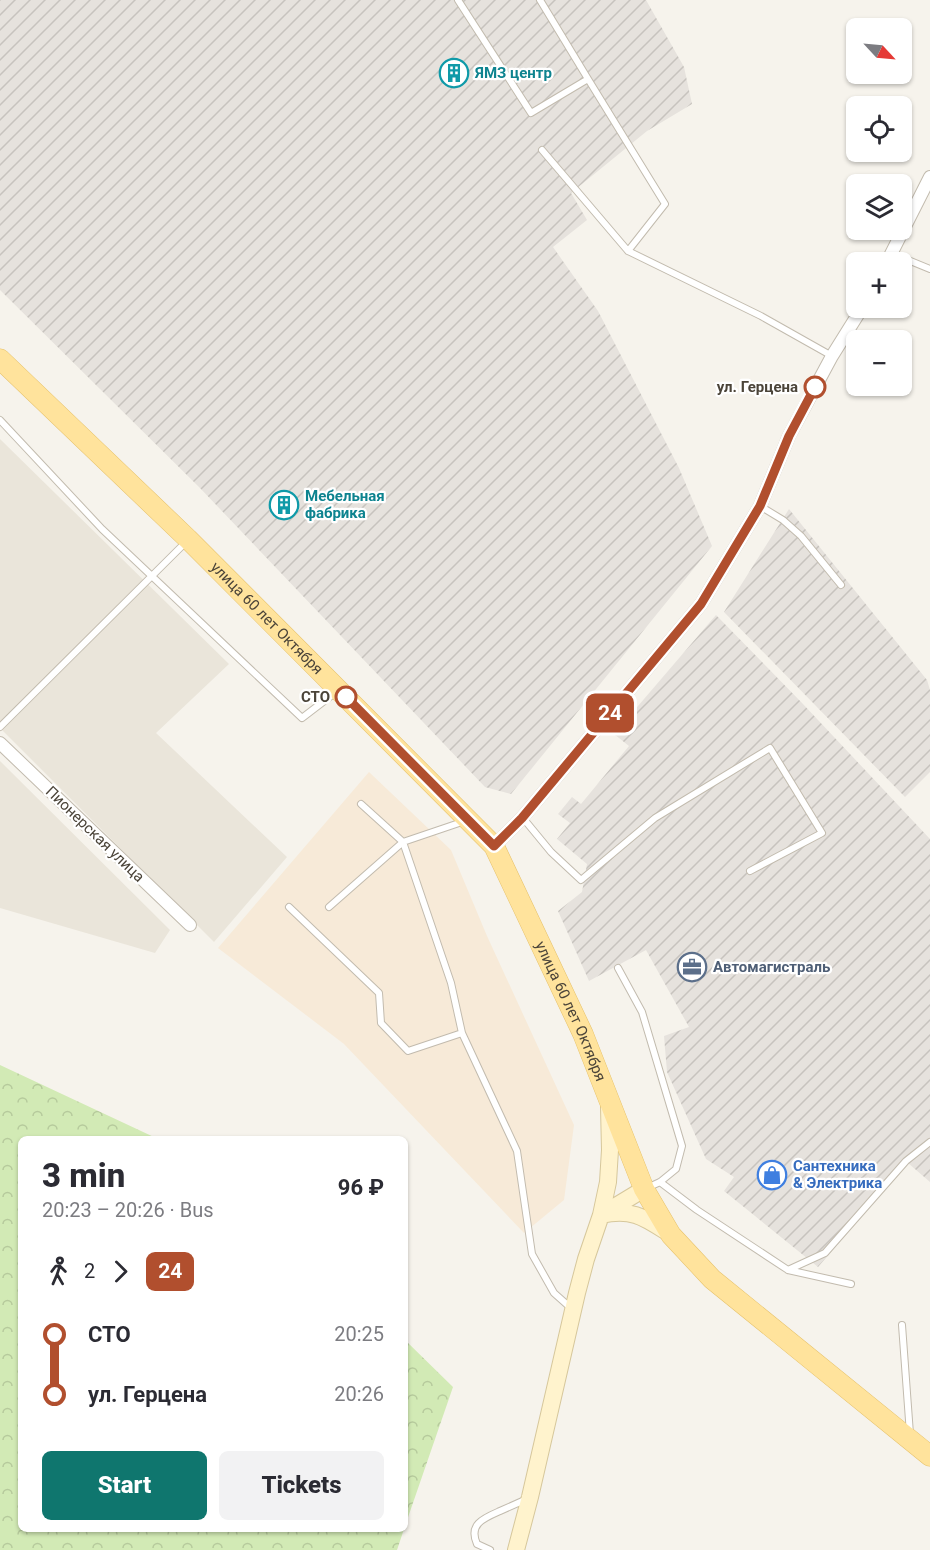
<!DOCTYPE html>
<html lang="en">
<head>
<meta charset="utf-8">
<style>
  body { margin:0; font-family:Roboto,sans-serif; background:#f2f2f3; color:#2b2b33; height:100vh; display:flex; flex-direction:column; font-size:22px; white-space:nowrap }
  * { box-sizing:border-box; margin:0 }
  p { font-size:20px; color:#7c7c81 }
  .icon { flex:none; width:33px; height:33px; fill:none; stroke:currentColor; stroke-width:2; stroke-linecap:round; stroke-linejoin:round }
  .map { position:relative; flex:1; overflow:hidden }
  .panel { position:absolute; left:18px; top:1136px; width:390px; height:396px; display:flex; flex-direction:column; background:#fff; border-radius:9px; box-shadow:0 2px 4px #0004 }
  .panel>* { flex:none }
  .badge { padding:0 12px; border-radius:9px; font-size:21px; line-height:39px }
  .needle { width:39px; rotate:116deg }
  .buttons { position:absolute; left:846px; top:18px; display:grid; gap:12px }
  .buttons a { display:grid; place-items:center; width:66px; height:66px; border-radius:9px; background:#fff; box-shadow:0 2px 4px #0004; font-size:30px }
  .map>.badge { position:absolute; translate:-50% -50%; box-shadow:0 0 0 3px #fff }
  .legs { display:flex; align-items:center; gap:9px; height:66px; padding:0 24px; font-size:20px }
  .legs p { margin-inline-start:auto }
  .summary { display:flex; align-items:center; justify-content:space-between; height:102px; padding:0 24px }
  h1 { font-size:33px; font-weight:800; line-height:45px }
  .button { display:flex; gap:12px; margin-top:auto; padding:12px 24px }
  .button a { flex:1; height:69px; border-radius:9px; background:#0f766e; color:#fff; font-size:24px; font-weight:800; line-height:69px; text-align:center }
  .button a+a { background:#f2f2f3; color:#2b2b33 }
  ul { padding:0 24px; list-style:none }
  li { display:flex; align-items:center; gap:21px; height:60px; font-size:22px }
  li i { display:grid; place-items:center; width:9px; height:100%; margin:0 8px; background:currentColor }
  li i::after { content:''; width:15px; height:15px; margin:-8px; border:4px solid; border-radius:50%; background:#fff }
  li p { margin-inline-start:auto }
  li:first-child i { background:linear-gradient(#0000 50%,currentColor 0) }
  li:last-child i { background:linear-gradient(currentColor 50%,#0000 0) }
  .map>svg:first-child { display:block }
  .residential { fill:#eae5da }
  .commercial { fill:#f7ead8 }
  .industrial { fill:url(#industrial-furrows) }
  .forest { fill:url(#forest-crowns) }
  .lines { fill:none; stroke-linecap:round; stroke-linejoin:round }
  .lane-casing { stroke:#c2bbae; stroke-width:8 }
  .street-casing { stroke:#c2bbae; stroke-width:14 }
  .secondary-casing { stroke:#d6c79b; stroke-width:18 }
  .primary-casing { stroke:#e6c16a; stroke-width:21 }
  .lane { stroke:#fff; stroke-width:6 }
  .street { stroke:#fff; stroke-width:12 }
  .secondary { stroke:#fff3cd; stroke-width:16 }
  .primary { stroke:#ffe39c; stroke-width:20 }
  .line-1-casing { stroke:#fff; stroke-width:14 }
  .line-1 { stroke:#b14f2e; stroke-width:9 }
  .stop-1-dot { fill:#fff; stroke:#b14f2e; stroke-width:3 }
  .labels { text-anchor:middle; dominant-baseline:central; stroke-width:4.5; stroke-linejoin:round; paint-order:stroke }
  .culture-label { font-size:15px; font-weight:bold; fill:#0d838f; stroke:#fff; text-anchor:start }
  .stop-label { font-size:15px; font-weight:bold; fill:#4b4439; stroke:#fff; text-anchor:end }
  .street-label { font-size:15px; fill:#4b4439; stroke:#fff }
  .service-label { font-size:15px; font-weight:bold; fill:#4e5e75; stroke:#fff; text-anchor:start }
  .shop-label { font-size:15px; font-weight:bold; fill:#366cbe; stroke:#fff; text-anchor:start }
</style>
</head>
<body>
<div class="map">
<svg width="930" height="1550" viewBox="0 0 930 1550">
  <defs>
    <pattern id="industrial-furrows" width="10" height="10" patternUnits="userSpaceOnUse" patternTransform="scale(1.5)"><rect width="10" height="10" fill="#e6e2dd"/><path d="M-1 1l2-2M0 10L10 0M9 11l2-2" fill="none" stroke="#c7c3be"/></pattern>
    <pattern id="forest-crowns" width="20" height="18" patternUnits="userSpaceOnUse" patternTransform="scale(1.5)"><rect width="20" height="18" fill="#d2eab5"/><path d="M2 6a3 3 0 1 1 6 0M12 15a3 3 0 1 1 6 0" fill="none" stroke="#b6ca9c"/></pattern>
  </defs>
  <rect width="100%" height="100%" fill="#f6f3ec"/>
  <path class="residential" d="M0,439L229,664L156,733L287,857L214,942L0,728Z
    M0,761L170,930L155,953L0,908Z"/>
  <path class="commercial" d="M369,772L451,850L487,936L574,1125L564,1200L524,1233L344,1044L218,948Z"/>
  <path class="industrial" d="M0,0H646L684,67L692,104L647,131L571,193L587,220L553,247L598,311L679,468L712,546L511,794L485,787L200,488L0,290Z
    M789,509L927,680L930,690V772L905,797L724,612Z
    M716,615L802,703L930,839V1182L908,1163L818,1267L724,1191L734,1177L706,1159L667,1072L664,1036L689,1027L646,950L589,981L558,911L582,892L587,864L557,839L570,823L558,814L572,797L581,804L629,746L614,734Z"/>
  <path class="forest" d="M0,1065L156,1138H21V1528L404,1529L397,1550H0Z
    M405,1340L453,1387L405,1526Z"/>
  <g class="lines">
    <g class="lane-casing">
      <path id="lane" d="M458,0L531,113L588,79L665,204L628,251L761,316L832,356
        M540,0L588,79
        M542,150L628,251
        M891,253L930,269
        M0,420L102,529L302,718L336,692
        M760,506L783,520L801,536L841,585
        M0,727L186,542
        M361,804L403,842L451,983L462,1033L517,1151L532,1254L554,1293L572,1309
        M523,818L551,852L581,880L655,818L770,748L822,833L750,871
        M289,907L379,993L381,1023L408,1051L462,1033
        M329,907L403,842L465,821
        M618,968L642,1012L682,1146L676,1169L660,1182L647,1188
        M660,1182L697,1210L788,1270L851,1284
        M788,1270L825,1253L906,1161L930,1142
        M902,1325L910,1434
        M490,1550L477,1544C468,1524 484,1518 500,1511C509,1507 518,1503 527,1499"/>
    </g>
    <g class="street-casing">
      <path id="street" d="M887,262L930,177
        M0,743L190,925
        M494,846L522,818L701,604L760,506L789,436L832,356L862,308"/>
    </g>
    <g class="secondary-casing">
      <path id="secondary" d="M609,1107L610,1150L608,1182L601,1215C633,1208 645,1218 670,1234
        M516,1550L530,1497L577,1293L586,1259L601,1215L644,1189"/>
    </g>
    <g class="primary-casing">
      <g id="primary">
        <path id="s1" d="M0,359L188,539L494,846L583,1034L644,1189L671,1235L712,1279L930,1456"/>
      </g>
    </g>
    <use href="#lane" class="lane"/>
    <use href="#street" class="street"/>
    <use href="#secondary" class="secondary"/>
    <use href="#primary" class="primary"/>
  </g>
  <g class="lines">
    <g class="line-1-casing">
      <path id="line-1" d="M346,697L494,846L522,818L701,604L760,506L789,436L815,387"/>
    </g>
    <use href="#line-1" class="line-1"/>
  </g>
  <defs>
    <g id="building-ring" transform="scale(1.5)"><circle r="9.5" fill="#fff" stroke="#0f9aa8" stroke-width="1.5"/><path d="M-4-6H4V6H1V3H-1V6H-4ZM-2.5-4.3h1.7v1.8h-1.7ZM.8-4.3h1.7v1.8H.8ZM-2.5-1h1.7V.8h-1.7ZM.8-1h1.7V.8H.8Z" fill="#0f9aa8"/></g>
    <g id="office-ring" transform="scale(1.5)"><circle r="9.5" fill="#fff" stroke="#5c6f8a" stroke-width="1.5"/><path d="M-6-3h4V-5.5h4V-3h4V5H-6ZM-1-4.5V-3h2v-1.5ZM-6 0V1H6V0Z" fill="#5c6f8a"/></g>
    <g id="shop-ring" transform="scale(1.5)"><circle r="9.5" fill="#fff" stroke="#3f7fe0" stroke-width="1.5"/><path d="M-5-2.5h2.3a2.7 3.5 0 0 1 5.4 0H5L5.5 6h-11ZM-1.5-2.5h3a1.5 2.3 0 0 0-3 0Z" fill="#3f7fe0"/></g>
  </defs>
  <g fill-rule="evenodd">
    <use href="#building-ring" x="454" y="73"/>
    <use href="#building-ring" x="284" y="505"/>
    <use href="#office-ring" x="692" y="967"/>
    <use href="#shop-ring" x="772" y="1175"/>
  </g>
  <g class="stop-1-dot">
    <circle cx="815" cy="387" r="10"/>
    <circle cx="346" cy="697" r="10"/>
  </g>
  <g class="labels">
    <g class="culture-label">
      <text x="475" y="73">ЯМЗ центр</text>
      <text x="305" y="496">Мебельная<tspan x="305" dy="17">фабрика</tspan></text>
    </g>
    <g class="stop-label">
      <text x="798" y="387">ул. Герцена</text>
      <text x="330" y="697">СТО</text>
    </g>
    <g class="street-label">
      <text stroke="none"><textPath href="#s1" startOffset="372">улица 60 лет Октября</textPath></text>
      <text transform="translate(95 834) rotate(44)">Пионерская улица</text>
      <text stroke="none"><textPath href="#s1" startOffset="876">улица 60 лет Октября</textPath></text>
    </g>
    <g class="service-label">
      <text x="713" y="967">Автомагистраль</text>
    </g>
    <g class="shop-label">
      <text x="793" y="1166">Сантехника<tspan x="793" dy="17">&amp; Электрика</tspan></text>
    </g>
  </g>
</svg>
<div class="buttons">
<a><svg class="needle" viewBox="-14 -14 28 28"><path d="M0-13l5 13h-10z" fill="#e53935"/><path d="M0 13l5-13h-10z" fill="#7c7c81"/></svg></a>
<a><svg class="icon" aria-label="locate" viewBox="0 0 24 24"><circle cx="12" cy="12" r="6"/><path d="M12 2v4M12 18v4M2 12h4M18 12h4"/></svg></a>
<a><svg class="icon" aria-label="layers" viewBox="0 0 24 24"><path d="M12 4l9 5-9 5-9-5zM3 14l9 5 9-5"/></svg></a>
<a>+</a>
<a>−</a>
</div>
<b class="badge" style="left:610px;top:713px;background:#b14f2e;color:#fff">24</b>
<section class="panel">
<div class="summary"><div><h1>3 min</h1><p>20:23 – 20:26 · Bus</p></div><b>96 ₽</b></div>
<div class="legs"><svg class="icon" aria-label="walk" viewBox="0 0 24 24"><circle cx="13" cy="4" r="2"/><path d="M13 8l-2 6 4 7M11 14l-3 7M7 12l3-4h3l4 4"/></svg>2<svg class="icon" aria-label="forward" viewBox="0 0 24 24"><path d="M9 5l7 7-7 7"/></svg><b class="badge" style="background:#b14f2e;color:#fff">24</b></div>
<ul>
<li><i style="color:#b14f2e"></i><b>СТО</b><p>20:25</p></li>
<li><i style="color:#b14f2e"></i><b>ул. Герцена</b><p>20:26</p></li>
</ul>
<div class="button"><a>Start</a><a>Tickets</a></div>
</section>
</div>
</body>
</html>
